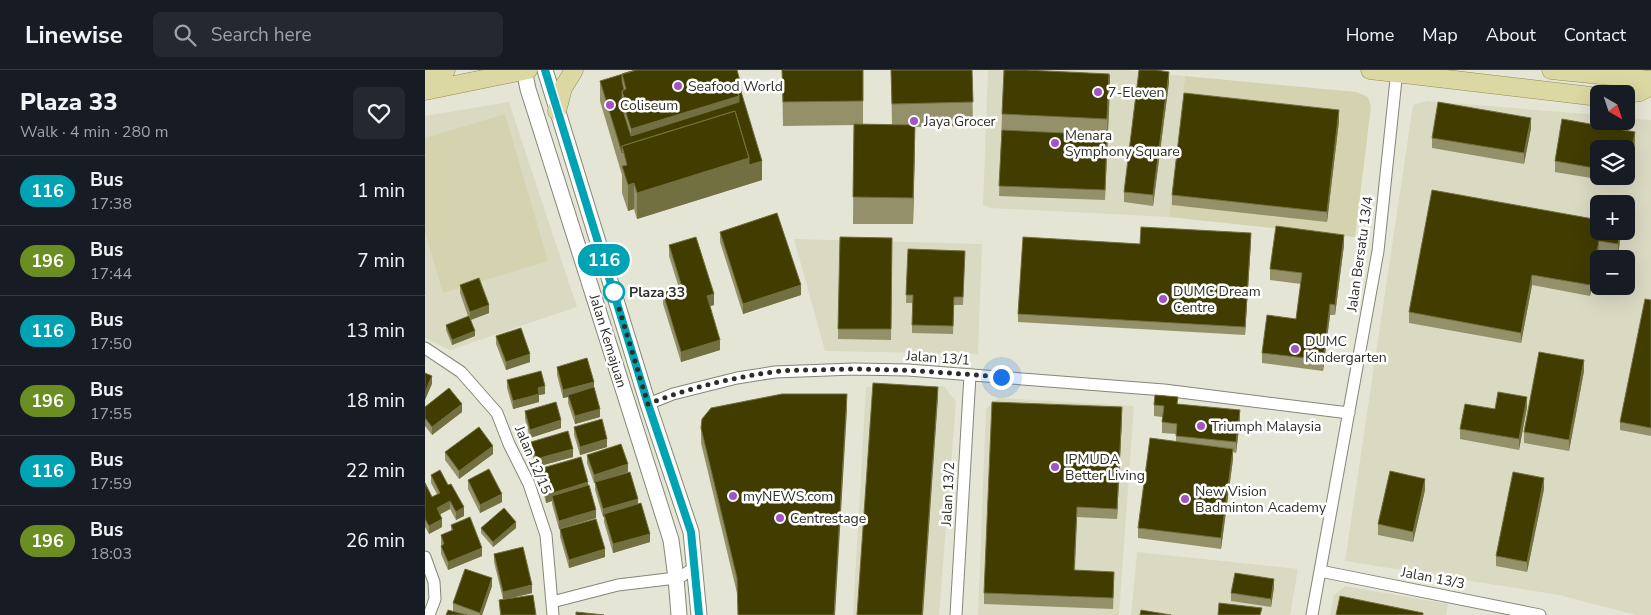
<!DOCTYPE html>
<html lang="en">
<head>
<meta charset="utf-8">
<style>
  body { margin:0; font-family:"Nunito Sans",sans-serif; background:#242831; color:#f1f3f6; height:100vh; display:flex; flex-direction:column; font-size:19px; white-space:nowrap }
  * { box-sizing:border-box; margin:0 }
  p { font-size:16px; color:#9ea1a6 }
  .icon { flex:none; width:28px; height:28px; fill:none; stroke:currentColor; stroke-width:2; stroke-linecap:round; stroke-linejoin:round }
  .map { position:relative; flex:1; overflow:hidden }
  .panel { display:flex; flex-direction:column; background:#171b24; width:425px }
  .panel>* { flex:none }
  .badge { padding:0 10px; border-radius:16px; font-size:18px; line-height:32px }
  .needle { width:32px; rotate:141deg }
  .buttons { position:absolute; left:1165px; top:15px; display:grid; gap:10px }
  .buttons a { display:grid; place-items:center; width:45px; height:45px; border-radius:8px; background:#171b24; box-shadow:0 5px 20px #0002; font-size:25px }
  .you { position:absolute; width:25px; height:25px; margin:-12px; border:4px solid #fff; border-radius:50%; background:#1a73e8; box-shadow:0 0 0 8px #1a73e833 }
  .map>.badge { position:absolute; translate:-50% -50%; box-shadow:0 0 0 2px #fff }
  .round { display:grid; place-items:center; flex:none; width:52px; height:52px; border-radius:8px; background:#242831 }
  .summary { display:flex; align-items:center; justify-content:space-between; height:85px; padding:0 20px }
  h1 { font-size:24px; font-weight:800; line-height:38px }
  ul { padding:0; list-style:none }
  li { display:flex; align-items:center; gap:15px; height:70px; padding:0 20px; border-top:1px solid #363941 }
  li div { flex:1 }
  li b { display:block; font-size:19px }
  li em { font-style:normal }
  li .badge { min-width:55px; font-weight:700; text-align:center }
  header { display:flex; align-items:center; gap:30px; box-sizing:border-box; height:70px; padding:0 25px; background:#171b24; border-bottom:1px solid #363941 }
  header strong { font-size:24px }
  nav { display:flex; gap:28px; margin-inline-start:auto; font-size:18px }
  .search { width:350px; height:45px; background:#242831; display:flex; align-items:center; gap:12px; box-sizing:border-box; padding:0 18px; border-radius:8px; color:#9ea1a6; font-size:19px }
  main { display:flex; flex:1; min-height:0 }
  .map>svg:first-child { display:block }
  .built { fill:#dadac3; fill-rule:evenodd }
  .green { fill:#d4d2af }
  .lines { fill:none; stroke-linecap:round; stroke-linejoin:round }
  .street-casing { stroke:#868678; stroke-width:13 }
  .secondary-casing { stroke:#868678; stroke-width:17 }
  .primary-casing { stroke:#908c50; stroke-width:19 }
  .street { stroke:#fff; stroke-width:11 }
  .secondary { stroke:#fff; stroke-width:15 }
  .primary { stroke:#dcd8a3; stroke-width:18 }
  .wall { fill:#93906a; fill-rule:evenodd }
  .shaded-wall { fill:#726f40 }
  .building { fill:#413c00; stroke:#726f40 }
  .line-casing { stroke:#fff; stroke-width:11 }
  .line { stroke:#00a3b4; stroke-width:8 }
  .walk { stroke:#2e2e28; stroke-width:5; stroke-dasharray:0 9 }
  .poi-dot { fill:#a353c3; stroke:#fff; stroke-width:2 }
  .stop-dot { fill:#fff; stroke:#00a3b4; stroke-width:2.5 }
  .labels { text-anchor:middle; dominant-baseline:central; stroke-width:5; stroke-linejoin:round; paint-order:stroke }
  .poi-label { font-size:14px; fill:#2e2e28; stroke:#fff; text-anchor:start }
  .street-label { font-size:14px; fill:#2e2e28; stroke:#fff }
  .stop-label { font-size:14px; font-weight:bold; fill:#2e2e28; stroke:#fff; text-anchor:start }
</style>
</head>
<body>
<header>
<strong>Linewise</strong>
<div class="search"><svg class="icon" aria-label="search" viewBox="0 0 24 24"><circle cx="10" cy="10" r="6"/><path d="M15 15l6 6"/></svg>Search here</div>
<nav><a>Home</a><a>Map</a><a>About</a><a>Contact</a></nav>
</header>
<main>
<section class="panel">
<div class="summary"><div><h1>Plaza 33</h1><p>Walk · 4 min · 280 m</p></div><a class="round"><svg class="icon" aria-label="heart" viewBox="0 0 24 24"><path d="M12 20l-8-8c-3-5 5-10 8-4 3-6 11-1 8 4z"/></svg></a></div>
<ul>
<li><span class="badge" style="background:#00a3b4;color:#fff">116</span><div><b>Bus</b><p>17:38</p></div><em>1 min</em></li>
<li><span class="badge" style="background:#6b8e23;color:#fff">196</span><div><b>Bus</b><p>17:44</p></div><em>7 min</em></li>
<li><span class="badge" style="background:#00a3b4;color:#fff">116</span><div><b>Bus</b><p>17:50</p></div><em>13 min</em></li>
<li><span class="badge" style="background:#6b8e23;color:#fff">196</span><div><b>Bus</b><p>17:55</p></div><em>18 min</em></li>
<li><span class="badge" style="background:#00a3b4;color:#fff">116</span><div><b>Bus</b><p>17:59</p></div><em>22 min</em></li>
<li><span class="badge" style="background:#6b8e23;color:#fff">196</span><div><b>Bus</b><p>18:03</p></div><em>26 min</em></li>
</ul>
</section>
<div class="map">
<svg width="1226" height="545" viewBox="0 0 1226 545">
  <rect width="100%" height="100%" fill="#e5e5d5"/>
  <path class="built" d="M563,0H701L760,6L744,147L565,138L558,135Z
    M1002,31L1174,45V51H1201V48L1226,50V545H1211L1134,525L920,491L988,35ZM1174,79H1201V106H1174ZM1174,134H1201V161H1174ZM1174,189H1201V216H1174Z
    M84,32L152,237L25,280L0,268V46Z
    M369,169L557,174L553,284L400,281Z
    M519,316L531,332L514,545H428L441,317Z
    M573,328L709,336L694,545H553L561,339Z
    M712,482L873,499L865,545H706Z
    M920,516L1023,534L1021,545H905L909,525Z"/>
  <path class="green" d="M760,6L931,22L943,27L946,36L930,167L744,147Z
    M80,44L123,191L18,223L0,162V68Z"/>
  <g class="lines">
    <g class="street-casing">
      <path id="street" d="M0,278L36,302L72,343L84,374L104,414L121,465L128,545
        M223,334L248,324L312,308L350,302L429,299L483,300L739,320L924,343
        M0,487L9,512L10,529L4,545
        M895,501L1115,545
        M127,532L193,515L251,508L257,506L270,497
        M531,545L545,305
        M887,545L953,181L972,0"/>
    </g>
    <g class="secondary-casing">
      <path id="secondary" d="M99,0L103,19L246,470L251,508L254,545
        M120,0L223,334L266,462L274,545"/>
    </g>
    <g class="primary-casing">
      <path id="primary" d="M945,0L1174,27
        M1126,0L1226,10
        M0,3L21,0
        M0,21L103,0
        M1201,24L1215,22L1226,16
        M132,41L138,18L149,0"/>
    </g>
    <use href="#street" class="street"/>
    <use href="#secondary" class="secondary"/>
    <use href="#primary" class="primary"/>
  </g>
  <path class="wall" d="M210,0L315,18L337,110L212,149L209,139L203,141L197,123V105L175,31V11Z
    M357,0H438V54L467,55L466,0H547L548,56L490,57L488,154H428L429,55L358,56Z
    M744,12L728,136L699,132V122Z
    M685,15L680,130L574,126L577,44Z
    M1137,49L1210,62V72L1202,114L1130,102V91ZM1174,79H1201V106H1174Z
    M914,51L902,152L747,135V125Z
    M1106,58L1099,94L1007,78V68Z
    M1196,161L1193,185L1174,181L1165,226L1107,215L1096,273L984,253V242Z
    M295,162L376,225L318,244L295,172Z
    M415,167L467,168L466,270L413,269Z
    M826,171L820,265L593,252V244L715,174Z
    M244,175L289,235L285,236L295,280L256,292L238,234V223L254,218L244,186Z
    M919,175L910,245H905L898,301L837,293V283L871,249L876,214L845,210V199Z
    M483,179L540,181L538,235H529L528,264L487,263V233H481Z
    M35,215L64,243L46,250L50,266L27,275L21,260V255L43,246L35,223Z
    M1226,230V366L1195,360V352Z
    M71,266L105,292L81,300L71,274Z
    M132,297L169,317L175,347L150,354L143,333V327L138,328L132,305Z
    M1159,301L1144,381L1099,373V362Z
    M82,310L120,324L114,325V332L88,339L82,318Z
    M753,334L815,350L811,383L808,382V389L796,479L713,468V458L751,372V364L737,363V347L729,346V335Z
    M0,337L37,342L7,365L0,356Z
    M1102,337L1094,380L1035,369V359L1070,339Z
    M422,339L312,523L276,373V358Z
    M100,341L136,358L105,368L100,349Z
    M697,347L692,449L652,447L650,500L689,512L688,539L559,534V523Z
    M149,357L182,377L155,385L149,365Z
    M106,372L148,387L111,397L106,380Z
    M20,382L68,384L34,409L20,390Z
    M162,385L203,402L184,408L213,434L225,472L188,483L179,452V447H178L170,420V412L169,413L162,393Z
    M114,399L163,416L171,448L134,459L127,434V431L121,433L114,407Z
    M6,405L39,446L31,450L25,439L15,444L17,457L4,464L0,457V413L7,427L12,424L6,413Z
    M43,410L77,432L55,443L43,419Z
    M1119,419L1102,502L1071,496V486Z
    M1000,420L988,472L953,465V454Z
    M26,455L57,486L23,500L16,484V465L26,461Z
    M56,458H91L68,477L56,463Z
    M135,459L180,487L144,498L135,467Z
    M69,484L107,523L90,527L111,545H75L74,530L78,529L69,492Z
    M67,516L57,545H21L28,541V533Z
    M849,517L846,537L806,531V523Z"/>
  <path class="shaded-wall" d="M744,2V12L728,136V125Z
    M305,4L315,11V38L206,80V59Z
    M684,4L685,5V15L680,130Z
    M914,40V51L902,152V142Z
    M1106,48V58L1099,94V83Z
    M490,55V81L488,154V128Z
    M1210,62V72L1202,114V104Z
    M324,88L337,91V110L212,149V123Z
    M209,113V139L203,141V115Z
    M1195,161H1196V165L1193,185V174Z
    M826,163V171L820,265V257Z
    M919,165V175L910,245V235Z
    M1174,171V181L1165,226V215Z
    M1107,205V215L1096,273V263Z
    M376,215V225L318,244V234Z
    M289,224V235L282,237V226Z
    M905,234V245L898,301V290Z
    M64,235V243L45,250V242Z
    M50,261V266L27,275V270Z
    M295,270V280L256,292V282Z
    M105,284V292L81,300V292Z
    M1159,290V301L1144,381V370Z
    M7,306V314L0,330V322Z
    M169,312V320L143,325V327L138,328V320Z
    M120,316V324L114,325V332L88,339V331L113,318Z
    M513,317V327L498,545H497Z
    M422,324V339L410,545H409Z
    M1102,327V337L1094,380V369Z
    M37,334V342L7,365V357Z
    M697,337V347L692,449V439Z
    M175,339V347L150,354V346Z
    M815,340V350L811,383V372Z
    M136,350V358L105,368V360Z
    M182,369V377L155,385V377Z
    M68,376V384L34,409V401Z
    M148,379V387L111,397V389Z
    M808,379V389L796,479V468Z
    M203,394V402L169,413V405Z
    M1119,408V419L1102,502V492Z
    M1000,409V420L988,472V462Z
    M163,412V420L127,426V431L121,433V425Z
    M77,424V432L55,443V435Z
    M213,429V437L179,444V447H178V439Z
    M25,431V439L12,446V438Z
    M39,437V446L31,450V442Z
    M171,440V448L134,459V451Z
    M17,449V457L4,464V456Z
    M91,452V458L68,477V472Z
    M225,464V472L188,483V474Z
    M57,478V486L23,500V492Z
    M180,479V487L144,498V490Z
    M67,508V516L57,545H55V543Z
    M849,509V517L846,537V529Z
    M107,515V523L78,530V522Z"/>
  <path class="building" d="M211,0H312L315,11L310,13L314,26L206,59L199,37H202L197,21L201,19L197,4Z
    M211,0L197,4V11L199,20L197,21V27L200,37L199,44L206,66L314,32V26L312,19L315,18L337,91L324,95V88L310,41L197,76V83L175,11Z
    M357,0H438V31L358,32Z
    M466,0H547L548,32L467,34Z
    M579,0H601L684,4L682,49L577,44Z
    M714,0H731L744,2L728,125L699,122Z
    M759,23L914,40L902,142L747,125Z
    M1013,32L1106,48L1099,83L1007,68Z
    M310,41L324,88L212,123L209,113L203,115L197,96L202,95L197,76Z
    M1137,49L1210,62L1202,104L1201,103V79H1174V99L1130,91Z
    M429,54L490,55L488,128L428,127Z
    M577,60L682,65L680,120L574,116Z
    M1007,120L1174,150V161H1195L1193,174L1174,171L1165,215L1107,205L1096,263L984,242Z
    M352,143L376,215L318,234L295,162Z
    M851,156L919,165L910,235L905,234L898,290L837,283L842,245L871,249L877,203L845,199Z
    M716,157L826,163L820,257L593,244L598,167L715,174Z
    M271,167L289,224L282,226L295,270L256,282L238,223L257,217L244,175Z
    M415,167L467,168L466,259H413Z
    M483,179L540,181L538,227H529L528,256L487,255L488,225H481Z
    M54,208L64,235L45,242L35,215Z
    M1220,229L1226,230V358L1195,352Z
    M44,246L50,261L27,270L21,255Z
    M96,258L105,284L81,292L71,266Z
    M1114,282L1159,290L1144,370L1099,362Z
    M162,288L169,312L138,320L132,297Z
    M116,301L120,316L113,318L114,324L88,331L82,310Z
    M0,303L7,306L0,322Z
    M448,313L513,317L497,545H432Z
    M169,317L175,339L150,346L143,325Z
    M24,318L37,334L7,357L0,348V337Z
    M1073,322L1102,327L1094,369L1035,359L1040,334L1070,339Z
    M357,324H422L409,545H313L312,508L276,358L277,349L286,338Z
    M730,325L753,327L752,334L815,340L811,372L751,366L752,354L737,352L739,336L729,335Z
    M131,332L136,350L105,360L100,341Z
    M567,332L697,337L692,439L652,437L649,500L689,502L688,528L559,523Z
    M177,349L182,369L155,377L149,357Z
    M54,357L68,376L34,401L20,382Z
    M143,361L148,379L111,389L106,372Z
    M725,368L808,379L796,468L713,458Z
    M196,374L203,394L169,405L162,385Z
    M156,387L163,412L121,425L114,399Z
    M64,399L77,424L55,435L43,410Z
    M15,400L23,415L26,414L39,437L31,442L25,431L12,438L17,449L4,456L0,449V413L7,427L15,423L6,405Z
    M965,401L1000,409L988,462L953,454Z
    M205,402L213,429L178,439L170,412Z
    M1088,402L1119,408L1102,492L1071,486Z
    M164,415L171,440L134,451L127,426Z
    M216,433L225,464L188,474L179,444Z
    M79,438L91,452L68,472L56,458Z
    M45,447L57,478L23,492L16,476L19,474L16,465L28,460L26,455Z
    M171,449L180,479L144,490L135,459Z
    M98,477L107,515L78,522L69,484Z
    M40,499L67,508L55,543L28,533Z
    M810,503L849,509L846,529L806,523Z
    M108,525L111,545H76L74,530Z
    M915,526L998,543V545H911Z
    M794,533L837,538L835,545H793Z
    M23,540L42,545H21Z
    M716,540L746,545H715Z
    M151,542L179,545H151Z"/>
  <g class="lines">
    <g class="line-casing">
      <path id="line" d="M120,0L223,334L266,462L274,545"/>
    </g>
    <use href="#line" class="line"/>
    <path class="walk" d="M189,222L223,334C264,318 305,308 348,302C362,300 376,300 390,300C452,297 514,302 576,307"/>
  </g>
  <g class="poi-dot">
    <circle cx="253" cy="16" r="5"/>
    <circle cx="673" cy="22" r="5"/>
    <circle cx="185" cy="35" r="5"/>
    <circle cx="489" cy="51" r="5"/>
    <circle cx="630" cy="73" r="5"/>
    <circle cx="738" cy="229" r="5"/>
    <circle cx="870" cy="279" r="5"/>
    <circle cx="776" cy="356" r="5"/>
    <circle cx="630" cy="397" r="5"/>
    <circle cx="308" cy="426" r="5"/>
    <circle cx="760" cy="429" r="5"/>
    <circle cx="355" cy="448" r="5"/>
  </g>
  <circle class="stop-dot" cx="189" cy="222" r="10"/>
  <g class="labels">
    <g class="poi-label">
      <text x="263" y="16">Seafood World</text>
      <text x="683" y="22">7-Eleven</text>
      <text x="195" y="35">Coliseum</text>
      <text x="499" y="51">Jaya Grocer</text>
      <text x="640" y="65">Menara<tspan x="640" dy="16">Symphony Square</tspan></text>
      <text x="748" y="221">DUMC Dream<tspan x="748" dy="16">Centre</tspan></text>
      <text x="880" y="271">DUMC<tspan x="880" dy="16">Kindergarten</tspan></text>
      <text x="786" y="356">Triumph Malaysia</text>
      <text x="640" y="389">IPMUDA<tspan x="640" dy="16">Better Living</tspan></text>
      <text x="770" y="421">New Vision<tspan x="770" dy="16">Badminton Academy</tspan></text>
      <text x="318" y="426">myNEWS.com</text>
      <text x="365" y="448">Centrestage</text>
    </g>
    <g class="street-label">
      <text transform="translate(935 184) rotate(-82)">Jalan Bersatu 13/4</text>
      <text transform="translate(183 271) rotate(73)">Jalan Kemajuan</text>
      <text transform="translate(513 288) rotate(4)">Jalan 13/1</text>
      <text transform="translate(108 390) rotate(67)">Jalan 12/15</text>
      <text transform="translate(523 424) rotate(-87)">Jalan 13/2</text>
      <text transform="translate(1008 508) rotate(11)">Jalan 13/3</text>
    </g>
    <g class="stop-label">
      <text x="204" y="222">Plaza 33</text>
    </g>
  </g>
</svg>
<div class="buttons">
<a><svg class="needle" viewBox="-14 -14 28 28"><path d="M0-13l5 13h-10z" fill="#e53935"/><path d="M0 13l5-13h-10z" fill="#9ea1a6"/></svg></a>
<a><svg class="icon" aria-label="layers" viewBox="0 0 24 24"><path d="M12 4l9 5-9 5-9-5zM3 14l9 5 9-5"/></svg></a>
<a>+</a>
<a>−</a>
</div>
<div class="you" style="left:576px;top:307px"></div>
<b class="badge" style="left:179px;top:190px;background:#00a3b4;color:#fff">116</b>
</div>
</main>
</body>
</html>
